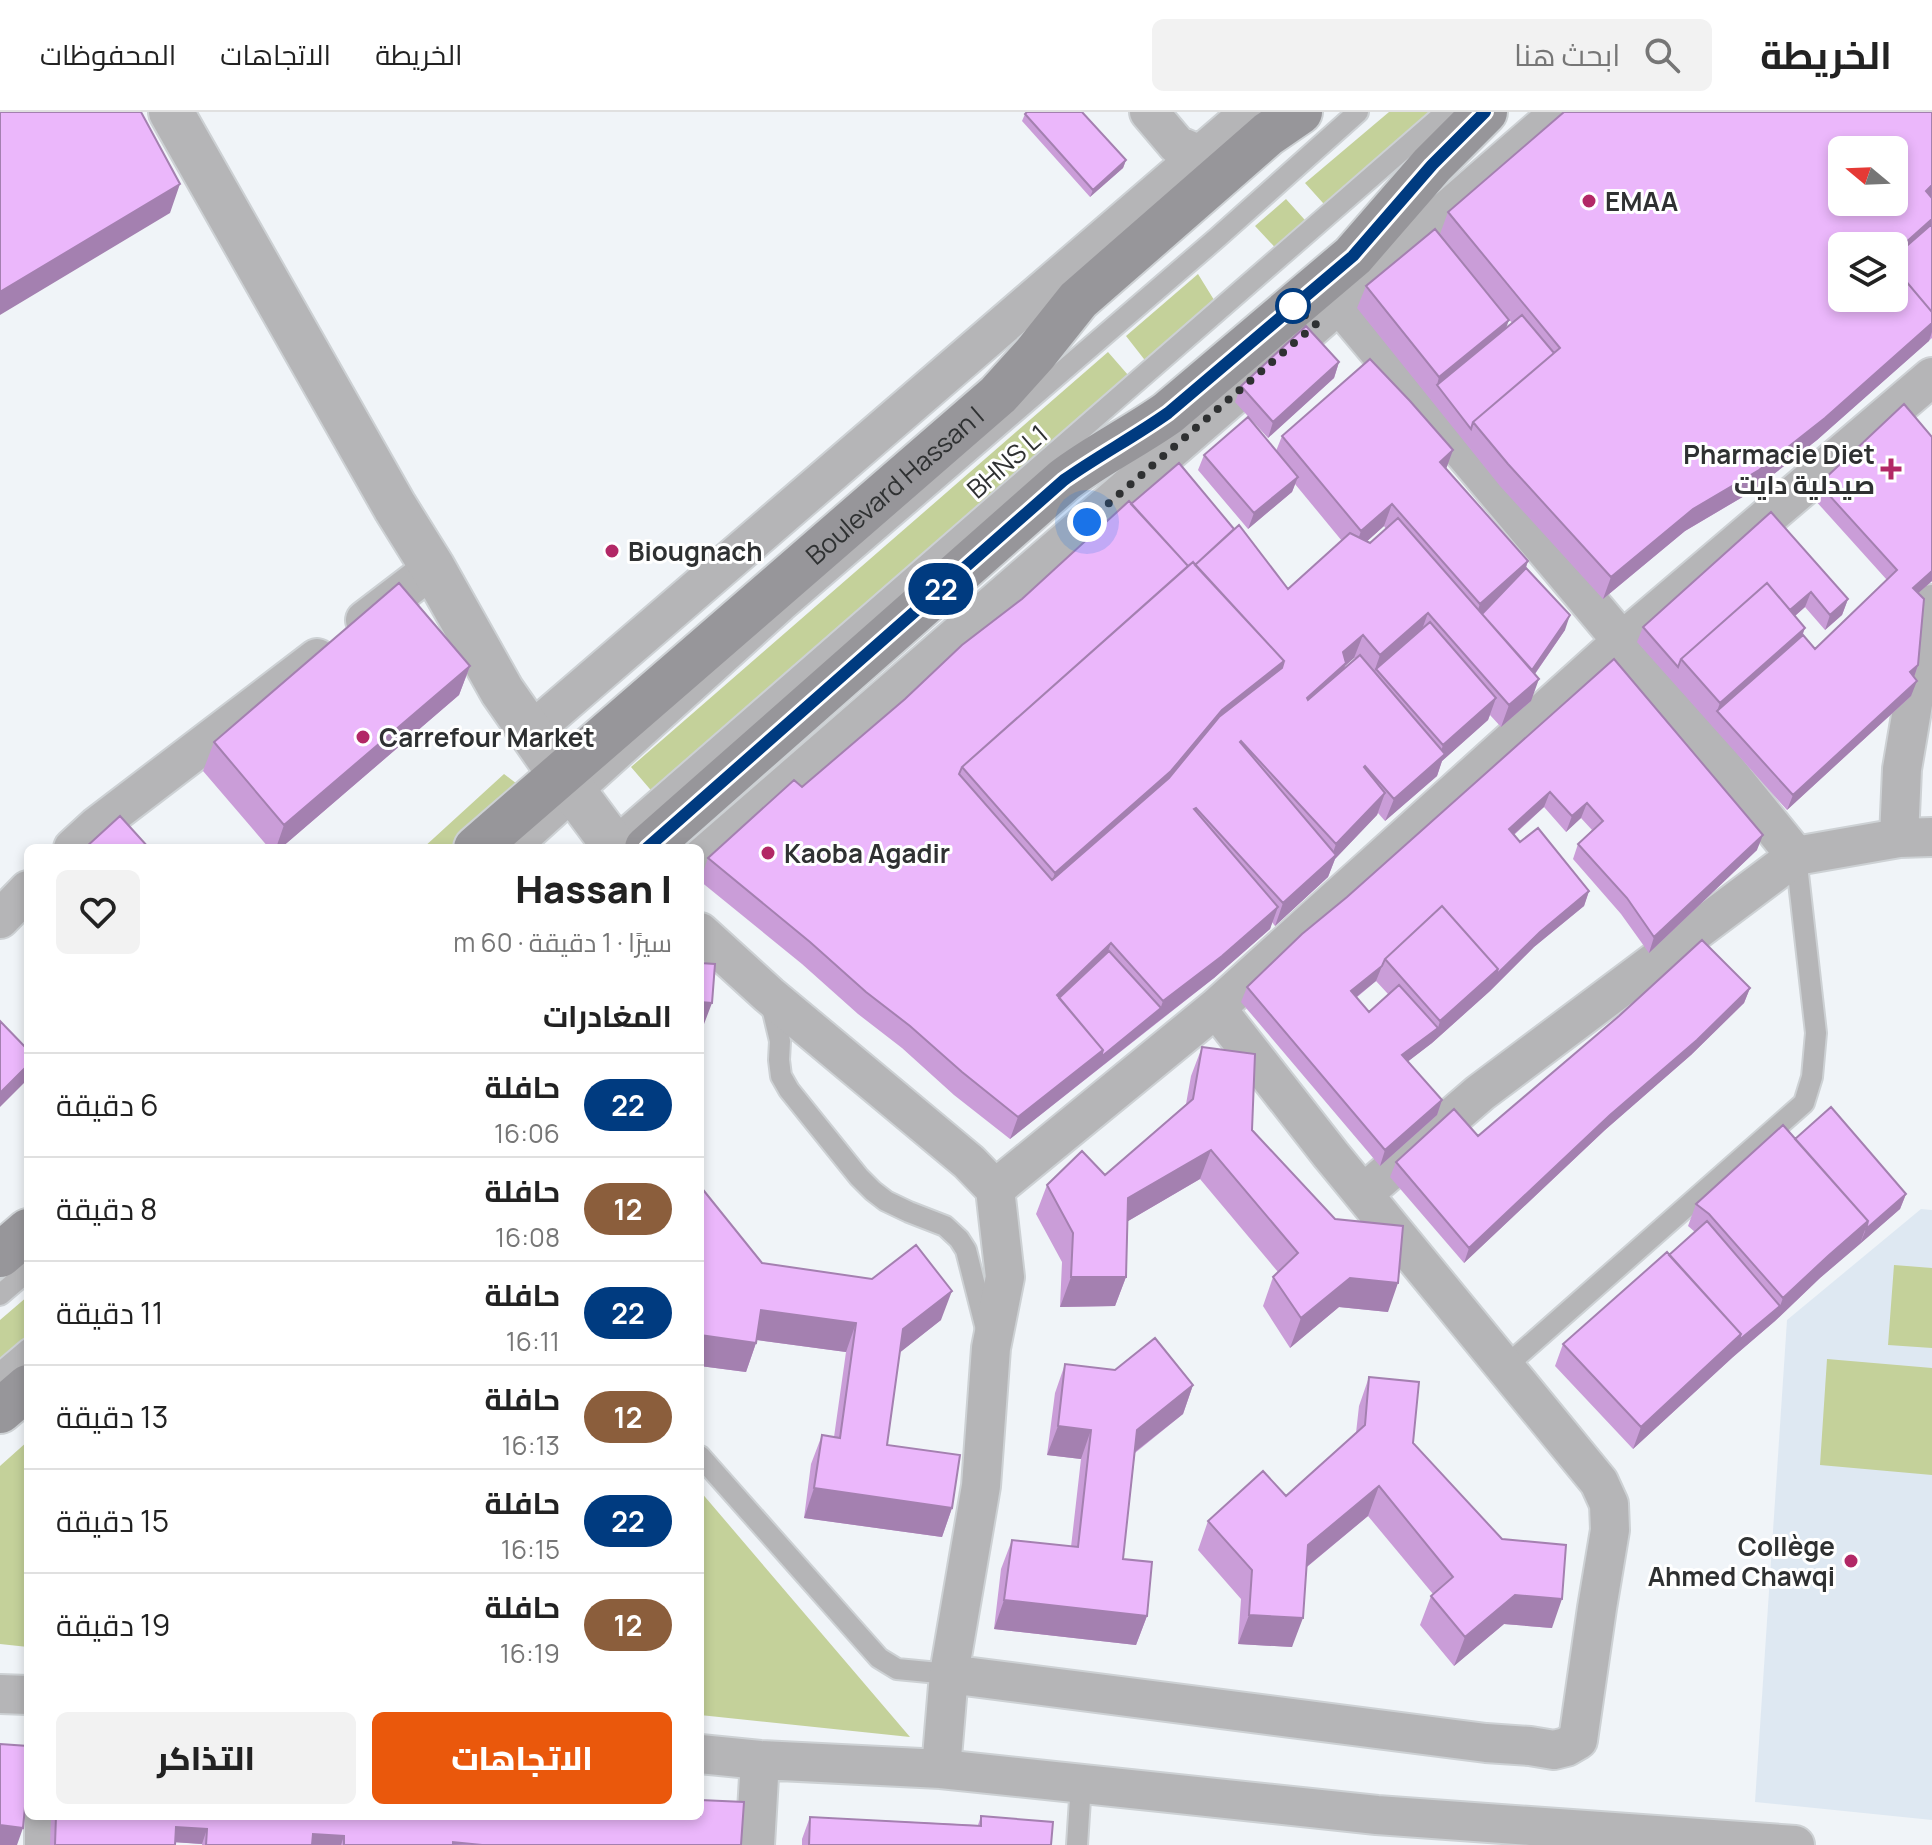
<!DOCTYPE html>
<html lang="ar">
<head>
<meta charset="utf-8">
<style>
  body { margin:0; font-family:Manrope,Cairo,sans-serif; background:#f2f2f2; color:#222; direction:rtl; height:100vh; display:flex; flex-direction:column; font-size:30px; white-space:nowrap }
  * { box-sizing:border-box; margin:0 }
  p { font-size:26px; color:#767676 }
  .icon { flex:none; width:44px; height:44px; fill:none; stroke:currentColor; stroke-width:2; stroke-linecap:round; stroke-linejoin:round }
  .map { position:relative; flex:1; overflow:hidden; direction:ltr }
  .panel { position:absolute; left:24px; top:732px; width:680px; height:976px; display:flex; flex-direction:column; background:#fff; border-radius:12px; box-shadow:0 4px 12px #0003; direction:rtl }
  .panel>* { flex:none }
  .badge { padding:0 16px; border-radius:26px; font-size:28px; line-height:52px }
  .needle { width:52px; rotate:289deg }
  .controls { position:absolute; left:1828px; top:24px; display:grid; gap:16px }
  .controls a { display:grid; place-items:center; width:80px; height:80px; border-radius:12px; background:#fff; box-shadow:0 4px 12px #0003; font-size:40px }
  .you { position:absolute; width:40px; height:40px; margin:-20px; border:6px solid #fff; border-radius:50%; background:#1a73e8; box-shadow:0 0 0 12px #1a73e833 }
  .map>.badge { position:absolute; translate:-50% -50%; box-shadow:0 0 0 4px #fff }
  h2 { padding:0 32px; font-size:30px; line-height:72px }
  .round { display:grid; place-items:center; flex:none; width:84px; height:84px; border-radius:12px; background:#f2f2f2 }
  .head { display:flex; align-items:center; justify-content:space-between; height:136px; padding:0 32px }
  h1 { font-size:38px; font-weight:800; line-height:60px }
  .cta { display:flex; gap:16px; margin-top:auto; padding:16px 32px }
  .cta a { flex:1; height:92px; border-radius:12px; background:#ea580c; color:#fff; font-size:32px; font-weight:800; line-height:92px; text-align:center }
  .cta a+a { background:#f2f2f2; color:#222 }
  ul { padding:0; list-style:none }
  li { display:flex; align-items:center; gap:24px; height:104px; padding:0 32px; border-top:2px solid #e0e0e0 }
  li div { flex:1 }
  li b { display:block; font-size:30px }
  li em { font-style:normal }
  li .badge { min-width:88px; font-weight:700; text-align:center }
  header { display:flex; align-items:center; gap:48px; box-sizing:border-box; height:112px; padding:0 40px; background:#fff; border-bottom:2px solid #e0e0e0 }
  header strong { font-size:38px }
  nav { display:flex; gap:44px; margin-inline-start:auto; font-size:28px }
  .search { width:560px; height:72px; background:#f2f2f2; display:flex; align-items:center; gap:20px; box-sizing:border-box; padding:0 28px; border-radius:12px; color:#767676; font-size:30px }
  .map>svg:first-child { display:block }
  .built { fill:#dee8f2 }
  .green { fill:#c4d19a }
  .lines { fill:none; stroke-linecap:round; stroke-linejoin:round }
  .service-casing { stroke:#cdd1d4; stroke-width:24 }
  .minor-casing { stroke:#cdd1d4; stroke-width:42 }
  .tertiary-casing { stroke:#cdd1d4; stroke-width:48 }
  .secondary-casing { stroke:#cdd1d4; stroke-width:48 }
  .service { stroke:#b5b5b7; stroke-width:20 }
  .minor { stroke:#b5b5b7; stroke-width:38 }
  .tertiary { stroke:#b5b5b7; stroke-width:44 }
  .secondary { stroke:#97969a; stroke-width:44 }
  .wall { fill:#ca9dd8; fill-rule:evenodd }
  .shaded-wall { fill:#a480b0 }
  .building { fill:#ebb7fb; stroke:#a480b0; stroke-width:2; fill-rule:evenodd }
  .line-casing { stroke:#fff; stroke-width:18 }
  .line { stroke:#003b80; stroke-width:12 }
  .walk { stroke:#2f3132; stroke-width:8; stroke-dasharray:0 14.4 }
  .poi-dot { fill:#b22866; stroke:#fff; stroke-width:3 }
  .stop-dot { fill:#fff; stroke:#003b80; stroke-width:4 }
  .labels { text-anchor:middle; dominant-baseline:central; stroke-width:6; stroke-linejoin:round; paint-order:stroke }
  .poi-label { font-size:26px; font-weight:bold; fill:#2f3132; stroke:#fff; text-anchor:start }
  .street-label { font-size:26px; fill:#2f3132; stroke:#fff }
</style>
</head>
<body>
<header>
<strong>الخريطة</strong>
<div class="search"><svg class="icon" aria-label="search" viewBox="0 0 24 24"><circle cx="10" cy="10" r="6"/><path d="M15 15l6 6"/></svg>ابحث هنا</div>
<nav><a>الخريطة</a><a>الاتجاهات</a><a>المحفوظات</a></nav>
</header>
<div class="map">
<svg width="1932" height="1733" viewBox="0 0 1932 1733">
  <rect width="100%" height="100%" fill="#f0f4f8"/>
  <path class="built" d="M1921,1097L1932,1098V1708L1755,1690L1787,1208Z"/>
  <path class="green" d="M1389,0H1447L1332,101L1305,71Z
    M1286,87L1313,117L1283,144L1255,114Z
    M1198,162L1219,196L1151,256L1126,224Z
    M1108,240L1135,271L661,690L631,655Z
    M504,662L521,675L456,736H423Z
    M1894,1153L1932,1156V1236L1888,1233Z
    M28,1184V1240L0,1265V1208Z
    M1827,1247L1932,1256V1363L1820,1353Z
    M28,1329V1535L0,1532V1354Z
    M700,1379L910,1625L700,1603Z"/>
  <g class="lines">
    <g class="service-casing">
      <path id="service" d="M607,731L1446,0
        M522,736L785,498L1217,126L1358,0
        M770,887L780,929L779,948L781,964L789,978L859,1065L873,1079L886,1089L909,1100L945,1114L959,1127L966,1138L986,1217
        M0,1183L28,1159
        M1505,1255L1804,991L1812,965L1816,921L1796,744
        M0,1261L28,1237
        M700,1344L879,1546L897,1557L949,1562
        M1077,1733L1081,1672"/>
    </g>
    <g class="minor-casing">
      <path id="minor" d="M1149,0L1177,33L1200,43L1220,48
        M1339,192L1622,529L1796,744
        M365,508L433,456
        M531,620L1250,0
        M1899,726L1932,725
        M73,736L97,714L317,546
        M700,747C986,497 1274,250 1560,0
        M0,807L28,778
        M700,820L769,883L969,1050L995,1077L1005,1165L991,1236L981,1374L949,1562L1486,1631L1530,1634L1554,1638L1566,1635L1578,1628L1597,1496L1610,1418L1609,1392L1599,1370L1331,1043L1216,896
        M995,1077L1216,896L1622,529L1932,265
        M1363,1082L1480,981L1796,744L1899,726L1902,657L1928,503L1932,492
        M0,1582L28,1583
        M700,1642L760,1648L941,1657L1377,1703L1795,1733
        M941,1657L949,1562
        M44,1733V1704
        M755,1733L760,1648"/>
    </g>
    <g class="tertiary-casing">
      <path id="tertiary" d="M171,0L395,395L433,456L502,579L548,645L616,736"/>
    </g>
    <g class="secondary-casing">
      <g id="secondary">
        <path id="s1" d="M476,736L998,283L1035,242L1078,188L1268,22L1300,0"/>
        <path d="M647,736L1064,368C1097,343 1134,325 1168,301L1353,144L1432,53L1485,0"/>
        <path d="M0,1143L28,1119"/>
        <path d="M0,1299L28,1275"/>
      </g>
    </g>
    <use href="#service" class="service"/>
    <use href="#minor" class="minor"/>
    <use href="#tertiary" class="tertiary"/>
    <use href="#secondary" class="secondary"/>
  </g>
  <path class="wall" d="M1025,2L1126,48L1123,56L1090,85L1022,9Z
    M1448,100L1932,107V226L1817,328L1751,380L1685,419L1603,487L1500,374L1357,196L1366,174L1440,122ZM1472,162L1512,211L1506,216Z
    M1339,250L1334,266L1268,326L1235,290L1241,274Z
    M1282,324L1453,338L1446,356L1528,449L1526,456L1565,518L1535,562L1531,589L1501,615L1490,603L1488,608L1442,649L1437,664L1385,709L1378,701L1377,703L1335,747L1328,765L1275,814L1272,810L1270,817L1214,866L1010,1027L954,983L902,936L858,902L802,852L700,769L708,746L802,675L1131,392L1234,417L1288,477L1342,429L1295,372L1292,380L1248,417L1198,358L1204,343L1276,339ZM1384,414L1386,417L1370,431L1367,429ZM1354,546L1356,547L1344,557L1345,554Z
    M1932,325V469L1918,481V553L1914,565L1911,584L1787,698L1637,530L1643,515L1771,400L1848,487L1842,503L1825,518L1805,495L1795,504L1803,523L1815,537L1887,468L1814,387L1819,372Z
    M1614,547L1757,738L1649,841L1621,802L1573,747L1578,732L1592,718L1581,706L1566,720L1544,695L1514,723L1520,730L1589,779L1584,794L1534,835L1490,879L1432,931L1408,949L1442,988L1437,1003L1380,1054L1241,890L1247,875ZM1376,869L1388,882L1369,900L1356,886Z
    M470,554L459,583L281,736H269L203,659L214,630Z
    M1750,876L1744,891L1691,943L1605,1018L1464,1151L1390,1065L1396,1050L1478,1024Z
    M1202,935L1252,1018L1388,1200L1339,1195L1290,1236L1263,1194L1273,1165L1278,1160L1200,1067L1128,1109L1126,1165L1115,1194L1060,1195L1062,1150L1036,1102L1047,1073L1105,1063L1186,992L1191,964Z
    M1795,1027L1906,1082L1900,1097L1820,1166L1775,1209L1733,1245L1633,1337L1555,1254L1563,1232L1695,1120L1688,1114L1696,1092Z
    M700,1074L762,1151L941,1208L900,1240L887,1333L952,1396L942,1425L804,1406L811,1352L822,1323L834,1325L846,1240L757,1228L746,1260L700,1254Z
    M1065,1252L1193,1273L1183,1302L1135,1341L1123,1447L1147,1504L1136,1533L994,1517L1001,1457L1012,1428L1071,1435L1081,1347L1047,1343L1055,1281Z
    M1369,1265L1413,1331L1552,1516L1504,1512L1454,1554L1420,1513L1431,1484L1433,1482L1368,1404L1307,1455L1292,1535L1238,1532L1241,1487L1198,1438L1208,1409L1286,1384L1356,1321L1359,1294Z
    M51,1704H700L741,1733H202V1732L175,1730V1733H50Z
    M981,1704L1051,1733H802V1727L810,1705L978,1713Z"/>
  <path class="shaded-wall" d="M1126,48L1123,56L1090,85L1093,78Z
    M180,72L170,101L0,203V180Z
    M1932,73V88L1926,79Z
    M1932,107V122L1894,156V141Z
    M1509,208L1501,230L1437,273L1439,265Z
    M1932,211V220L1929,229L1817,328L1751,380L1685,419L1603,487L1611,465L1693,397Z
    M1339,250L1334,266L1268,326L1273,310Z
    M1453,338L1445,360L1440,350Z
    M1298,365L1292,380L1248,417L1254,401Z
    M1392,392L1384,414L1353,442L1361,419Z
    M1528,449L1520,471L1472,514L1480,492Z
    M1932,459V469L1907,491L1913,476Z
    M1811,480L1805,495L1779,518L1785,503Z
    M1848,487L1842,503L1825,518L1830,503Z
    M1428,501L1420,523L1376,557L1372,566L1380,543Z
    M1570,503L1565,518L1525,576L1530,561Z
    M1805,516L1797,538L1717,599L1720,591Z
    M1363,523L1354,546L1345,554L1338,573L1299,609L1307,586L1343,540Z
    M1284,549L1274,579L1044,790L1055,761L1222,598Z
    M1918,553L1913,568L1910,560Z
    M470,554L459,583L281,736H276L284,713Z
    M1539,567L1531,589L1501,615L1509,593Z
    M1917,569L1911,584L1787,698L1793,683Z
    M1496,586L1488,608L1442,649L1437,664L1385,709L1394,687L1438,648L1443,633Z
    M1550,680L1544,695L1503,732L1509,717Z
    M1385,681L1377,703L1335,747L1328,765L1275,814L1283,791L1330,749L1336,732Z
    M1587,691L1581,706L1566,720L1572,704Z
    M1763,723L1757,738L1649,841L1654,825Z
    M1589,779L1584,794L1534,835L1490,879L1432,931L1397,958L1402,943L1438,916L1440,909L1540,820Z
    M1278,795L1270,817L1214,866L1155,912L1163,889Z
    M1111,831L1103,854L1059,896L1057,883Z
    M1382,854L1376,869L1345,894L1351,879Z
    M1750,876L1744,891L1691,943L1605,1018L1464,1151L1469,1136L1610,1003Z
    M700,890L712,891L701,920H700Z
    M1161,896L1155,912L1010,1027L1018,1005L1103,938Z
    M28,953L27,968L0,995V981Z
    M1442,988L1437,1003L1380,1054L1385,1038Z
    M1211,1038L1200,1067L1118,1115L1128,1086Z
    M1906,1082L1900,1097L1860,1132L1866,1117Z
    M1868,1109L1860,1132L1820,1166L1775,1209L1733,1245L1633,1337L1641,1315L1741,1222L1780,1194L1783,1186L1828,1144Z
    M1071,1165H1126L1115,1194L1060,1195Z
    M1350,1166L1398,1171L1388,1200L1339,1195L1290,1236L1301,1206Z
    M952,1179L941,1208L893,1246L903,1217Z
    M761,1198L856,1211L846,1240L750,1227Z
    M700,1223L756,1231L746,1260L700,1254Z
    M1193,1273L1183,1302L1126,1347L1137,1318Z
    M1058,1314L1091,1318L1081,1347L1047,1343Z
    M1379,1374L1368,1404L1298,1462L1308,1433Z
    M814,1376L952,1396L942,1425L804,1406Z
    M1515,1483L1562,1487L1552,1516L1504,1512L1454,1554L1465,1525Z
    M1004,1488L1147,1504L1136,1533L994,1517Z
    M1249,1503L1303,1506L1292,1535L1238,1532Z
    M0,1713L23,1716L17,1733H0Z
    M176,1715L207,1717L202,1732L171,1730Z
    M313,1722L344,1724L341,1733H309Z
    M453,1730L482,1732L452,1733Z"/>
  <path class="building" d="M0,0H141L180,72L0,180Z
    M1027,0H1082L1126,48L1093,78L1025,2Z
    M1564,0H1932V73L1926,79L1932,86V107L1894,141V134H1842V186H1894V155L1932,200V211L1825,306L1759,358L1693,397L1611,465L1508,352L1473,310L1560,236L1448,100ZM1842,38H1894V90H1842Z
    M1932,112V200L1894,155V145Z
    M1435,117L1509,208L1439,265L1366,174Z
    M1522,203L1554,241L1473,310L1471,317L1437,273Z
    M1306,214L1339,250L1273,310L1241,274Z
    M1370,247L1410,289L1453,338L1440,350L1528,449L1480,492L1392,392L1361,419L1282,324Z
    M1904,292L1932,325V459L1913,476L1924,487L1918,553L1910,560L1917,569L1793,683L1717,599L1803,523L1815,537L1897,458L1819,372Z
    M1248,305L1298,365L1254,401L1204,343Z
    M1179,351L1234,417L1195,453L1193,450L1188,454L1131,392Z
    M1129,389L1188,454L962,655L959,662L1052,768L1169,666L1219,605L1282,556L1284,549L1195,453L1239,413L1288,477L1350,421L1370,431L1398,406L1539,567L1509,593L1428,501L1380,543L1363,523L1343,540L1346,551L1307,586L1308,588L1360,543L1445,642L1394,687L1365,654L1364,655L1385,681L1336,732L1241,629L1240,630L1336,743L1283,791L1196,696L1194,697L1278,795L1222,844L1163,889L1111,831L1057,883L1103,938L1018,1005L962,960L910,914L866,880L810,830L708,746L794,668L802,675L905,587L962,533L1022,487Z
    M1771,400L1848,487L1830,503L1811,480L1790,498L1767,471L1681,547L1678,555L1643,515Z
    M1193,450L1284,549L1222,598L1171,659L1055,761L962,655Z
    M1526,456L1570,503L1532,558L1482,502Z
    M399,471L470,554L284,713L214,630Z
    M1767,471L1805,516L1720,591L1681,547Z
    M1430,510L1496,586L1443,633L1376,557Z
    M1614,547L1763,723L1654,825L1627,786L1578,732L1603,709L1587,691L1572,704L1550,680L1509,717L1520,730L1538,716L1589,779L1540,820L1495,864L1498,857L1442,794L1385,847L1382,854L1351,879L1369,900L1399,873L1438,916L1402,943L1442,988L1385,1038L1247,875L1302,822L1347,785Z
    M120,704L149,736H85Z
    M1442,794L1498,857L1440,909L1385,847Z
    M1702,828L1750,876L1697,928L1610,1003L1469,1136L1396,1050L1454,997L1478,1024L1619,904Z
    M1109,839L1161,896L1101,945L1103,938L1059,886Z
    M700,851L715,852L712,891L700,890Z
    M0,909L28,938V953L0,981Z
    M1202,935L1255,942L1252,1018L1335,1107L1403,1114L1398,1171L1350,1166L1301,1206L1273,1165L1298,1141L1211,1038L1128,1086L1126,1165H1071L1073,1121L1047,1073L1082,1039L1105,1063L1193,987Z
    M1831,995L1906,1082L1866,1117L1868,1109L1795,1027Z
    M1783,1013L1868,1109L1828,1144L1783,1186L1709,1102L1696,1092Z
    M700,1074L762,1151L872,1167L916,1133L952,1179L903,1217L887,1333L960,1343L952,1396L814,1376L822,1323L840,1326L856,1211L761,1198L756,1231L700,1223Z
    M1707,1109L1780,1194L1738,1229L1741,1222L1669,1143Z
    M1667,1140L1741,1222L1641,1315L1563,1232Z
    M1155,1226L1193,1273L1137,1318L1123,1447L1152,1450L1147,1504L1004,1488L1012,1428L1078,1435L1091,1318L1058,1314L1065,1252L1115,1258Z
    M1369,1265L1419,1270L1413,1331L1502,1427L1566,1433L1562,1487L1515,1483L1465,1525L1431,1484L1453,1465L1379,1374L1308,1433L1303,1506L1249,1503L1252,1458L1208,1409L1263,1359L1286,1384L1365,1313Z
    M0,1632L28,1634V1662L23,1716L0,1713Z
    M700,1688L744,1690L741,1733H482L453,1730V1733H344V1724L313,1722L312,1733H206L207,1717L176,1715L175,1733H55L56,1704H700Z
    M981,1704L1053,1710L1051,1733H809L810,1705L981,1714Z"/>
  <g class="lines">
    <g class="line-casing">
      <path id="line" d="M647,736L1064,368C1098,344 1134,325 1168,301L1353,144L1432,53L1485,0"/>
    </g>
    <use href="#line" class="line"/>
    <path class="walk" d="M1087,410L1316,212L1293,194"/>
  </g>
  <g class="poi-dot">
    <circle cx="1589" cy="89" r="8"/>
    <path d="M1887 345h8v8h8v8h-8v8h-8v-8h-8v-8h8z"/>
    <circle cx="612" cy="439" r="8"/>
    <circle cx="363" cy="625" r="8"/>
    <circle cx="768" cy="741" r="8"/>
    <circle cx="1851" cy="1449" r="8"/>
  </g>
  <circle class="stop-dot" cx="1293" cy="194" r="16"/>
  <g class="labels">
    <g class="poi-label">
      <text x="1605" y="89">EMAA</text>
      <text x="1875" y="342" text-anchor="end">Pharmacie Diet<tspan x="1875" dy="30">صيدلية دايت</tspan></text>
      <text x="628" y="439">Biougnach</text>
      <text x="379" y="625">Carrefour Market</text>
      <text x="784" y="741">Kaoba Agadir</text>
      <text x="1835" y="1434" text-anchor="end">Collège<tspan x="1835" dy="30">Ahmed Chawqi</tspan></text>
    </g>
    <g class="street-label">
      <text transform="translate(1007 349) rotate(-41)">BHNS L1</text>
      <text stroke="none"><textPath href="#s1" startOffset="554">Boulevard Hassan I</textPath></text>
    </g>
  </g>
</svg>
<div class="controls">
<a><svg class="needle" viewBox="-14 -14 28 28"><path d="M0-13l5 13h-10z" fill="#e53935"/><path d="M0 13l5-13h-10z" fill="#767676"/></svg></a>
<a><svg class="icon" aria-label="layers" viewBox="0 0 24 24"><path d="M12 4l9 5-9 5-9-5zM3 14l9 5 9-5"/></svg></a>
</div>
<div class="you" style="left:1087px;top:410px"></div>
<b class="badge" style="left:941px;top:477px;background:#003b80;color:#fff">22</b>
<section class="panel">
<div class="head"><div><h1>Hassan I</h1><p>سيرًا · 1 دقيقة · 60 m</p></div><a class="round"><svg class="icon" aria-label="heart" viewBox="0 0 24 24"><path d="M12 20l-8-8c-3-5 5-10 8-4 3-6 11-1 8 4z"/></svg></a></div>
<h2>المغادرات</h2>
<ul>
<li><span class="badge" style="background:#003b80;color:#fff">22</span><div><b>حافلة</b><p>16:06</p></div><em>6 دقيقة</em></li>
<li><span class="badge" style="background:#8b5e3c;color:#fff">12</span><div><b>حافلة</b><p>16:08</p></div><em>8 دقيقة</em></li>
<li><span class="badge" style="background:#003b80;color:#fff">22</span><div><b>حافلة</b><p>16:11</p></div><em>11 دقيقة</em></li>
<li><span class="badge" style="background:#8b5e3c;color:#fff">12</span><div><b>حافلة</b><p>16:13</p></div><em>13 دقيقة</em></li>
<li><span class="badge" style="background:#003b80;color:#fff">22</span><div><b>حافلة</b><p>16:15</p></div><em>15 دقيقة</em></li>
<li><span class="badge" style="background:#8b5e3c;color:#fff">12</span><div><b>حافلة</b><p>16:19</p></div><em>19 دقيقة</em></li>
</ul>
<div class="cta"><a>الاتجاهات</a><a>التذاكر</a></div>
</section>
</div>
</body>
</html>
